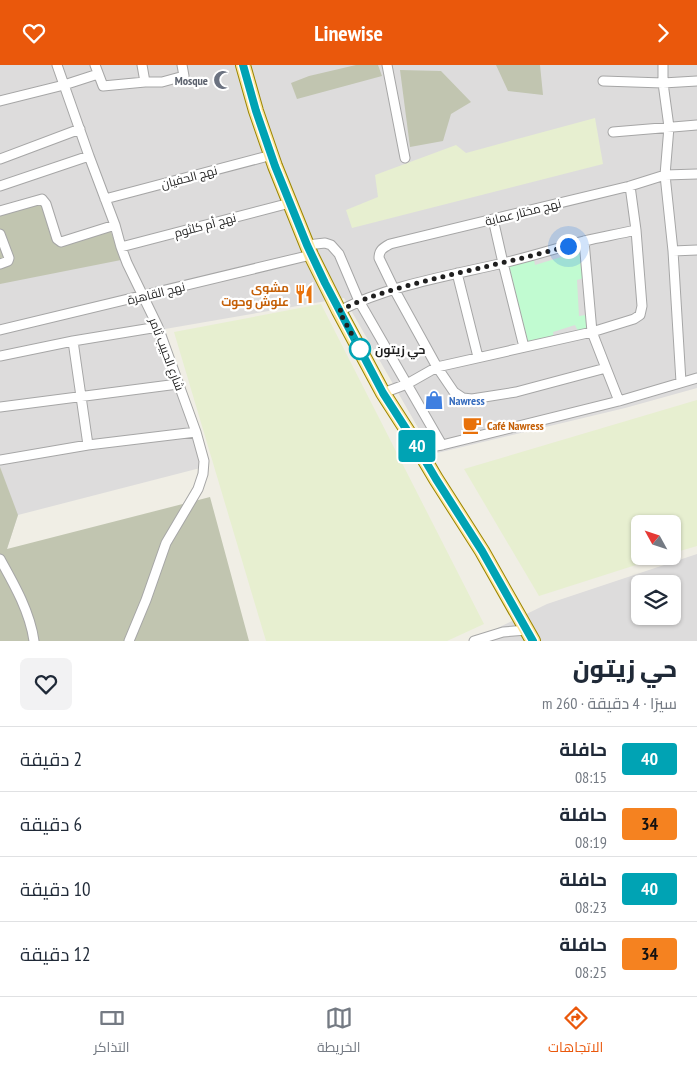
<!DOCTYPE html>
<html lang="ar">
<head>
<meta charset="utf-8">
<style>
  body { margin:0; font-family:"PT Sans Narrow",Cairo,sans-serif; background:#f2f2f3; color:#1f2937; direction:rtl; height:100vh; display:flex; flex-direction:column; font-size:19px; white-space:nowrap }
  * { box-sizing:border-box; margin:0 }
  p { font-size:16px; color:#747a83 }
  .icon { flex:none; width:28px; height:28px; fill:none; stroke:currentColor; stroke-width:2; stroke-linecap:round; stroke-linejoin:round }
  .map { position:relative; height:576px; overflow:hidden; direction:ltr }
  .side { display:flex; flex-direction:column; background:#fff; flex:1 }
  .side>* { flex:none }
  .badge { padding:0 10px; border-radius:4px; font-size:18px; line-height:32px }
  .needle { width:32px; rotate:310deg }
  .controls { position:absolute; left:631px; top:450px; display:grid; gap:10px }
  .controls a { display:grid; place-items:center; width:50px; height:50px; border-radius:8px; background:#fff; box-shadow:0 1px 4px #0004; font-size:25px }
  .you { position:absolute; width:25px; height:25px; margin:-12px; border:4px solid #fff; border-radius:50%; background:#1a73e8; box-shadow:0 0 0 8px #1a73e833 }
  .map>.badge { position:absolute; translate:-50% -50%; box-shadow:0 0 0 2px #fff }
  .round { display:grid; place-items:center; flex:none; width:52px; height:52px; border-radius:8px; background:#f2f2f3 }
  .headline { display:flex; align-items:center; justify-content:space-between; height:85px; padding:0 20px }
  h1 { font-size:24px; font-weight:800; line-height:38px }
  ul { padding:0; list-style:none }
  li { display:flex; align-items:center; gap:15px; height:65px; padding:0 20px; border-top:1px solid #e0e1e3 }
  li div { flex:1 }
  li b { display:block; font-size:19px }
  li em { font-style:normal }
  li .badge { min-width:55px; font-weight:700; text-align:center }
  header { display:flex; justify-content:space-between; align-items:center; height:65px; padding:0 20px; background:#ea580c; color:#fff; font-size:22px; font-weight:800 }
  .dock { display:flex; justify-content:space-around; align-items:center; height:70px; border-top:1px solid #e0e1e3; background:#fff; font-size:14px; color:#747a83 }
  .dock a { display:grid; justify-items:center; gap:2px }
  .dock .selected { color:#ea580c }
  .map>svg:first-child { display:block }
  .residential { fill:#dddcdc; fill-rule:evenodd }
  .construction { fill:#c1c5b0 }
  .farmland { fill:#e7efd0 }
  .park { fill:#c1fbd1 }
  .lines { fill:none; stroke-linecap:round; stroke-linejoin:round }
  .minor-casing { stroke:#a6a6a6; stroke-width:11 }
  .primary-casing { stroke:#9a8500; stroke-width:16 }
  .minor { stroke:#fff; stroke-width:9 }
  .primary { stroke:#fee79c; stroke-width:14 }
  .line-casing { stroke:#fff; stroke-width:11 }
  .line { stroke:#00a3b4; stroke-width:8 }
  .walk { stroke:#1f1f1f; stroke-width:5; stroke-dasharray:0 9 }
  .stop-dot { fill:#fff; stroke:#00a3b4; stroke-width:2.5 }
  .labels { text-anchor:middle; dominant-baseline:central; stroke-width:4.5; stroke-linejoin:round; paint-order:stroke }
  .worship-label { font-size:12px; font-weight:bold; fill:#5b616d; stroke:#fff; text-anchor:end }
  .street-label { font-size:12px; fill:#1f1f1f; stroke:#fff }
  .food-label { font-size:12px; font-weight:bold; fill:#c56008; stroke:#fff; text-anchor:end }
  .stop-label { font-size:12px; font-weight:bold; fill:#1f1f1f; stroke:#fff; text-anchor:start }
  .shop-label { font-size:12px; font-weight:bold; fill:#366cbe; stroke:#fff; text-anchor:start }
</style>
</head>
<body>
<header><svg class="icon" aria-label="forward" viewBox="0 0 24 24"><path d="M9 5l7 7-7 7"/></svg>Linewise<svg class="icon" aria-label="heart" viewBox="0 0 24 24"><path d="M12 20l-8-8c-3-5 5-10 8-4 3-6 11-1 8 4z"/></svg></header>
<div class="map">
<svg width="697" height="576" viewBox="0 0 697 576">
  <rect width="100%" height="100%" fill="#f0eee5"/>
  <path class="residential" d="M0,0H697V323L625,343L433,389L344,233L165,264L208,401L18,450L2,499H0Z
    M697,489V576H471L547,539ZM640,519H672V551H640Z"/>
  <path class="construction" d="M356,0H378L382,11L297,34L291,18L309,11Z
    M496,0H540L543,30L508,26Z
    M400,5L441,6L471,37L451,49L443,76L410,82Z
    M43,133L59,181L110,164L121,195L0,219V147Z
    M0,402L18,450L7,484L210,432L249,576H0Z"/>
  <path class="farmland" d="M595,53L603,99L352,163L346,145L378,132L375,110L456,80L466,88Z
    M321,239L484,559L447,576H266L174,267Z
    M697,335V481L673,488L672,459H640V491H664L539,531L464,404Z"/>
  <path class="park" d="M582,182L584,213L577,215L579,251L586,250L587,263L578,266L575,260L553,267L554,273L528,278L509,201L534,195L535,200L568,190V186Z"/>
  <g class="lines">
    <g class="minor-casing">
      <path id="minor" d="M57,0L89,91L115,160L121,182L127,198L158,262L196,367L204,396L203,409L198,424L166,478L146,535L129,576
        M95,0L103,21L145,17H162L184,11L182,0
        M142,0L145,17
        M387,0L405,93
        M663,0V18L669,62L665,110L673,186L681,317
        M603,16L663,18L697,16
        M0,36L64,20L98,9
        M613,67L697,60
        M0,94L80,64
        M0,121L89,91
        M105,134L272,90
        M0,146L42,134L46,139L57,174L61,177L115,160
        M493,154L503,198L524,282
        M0,169L9,193L8,196L0,199
        M584,176L592,267L606,303L619,336
        M307,180L325,178L331,180L339,189L359,236L442,380
        M121,182L290,138
        M673,186L697,185
        M457,208L478,292
        M339,246C390,220 448,211 503,198C530,192 557,183 584,176C601,172 619,169 636,165
        M0,265L311,190
        M73,276L88,380
        M0,291L73,276L158,262
        M606,303L516,327L472,334L463,333L454,327L437,302L394,224L379,193C379,185 383,183 390,179L630,121L665,110L697,109
        M383,328L407,319L437,302L592,267L634,254L640,250L642,241L636,165L630,121
        M0,342L178,319
        M419,384L442,380L619,336L697,313
        M0,395L88,380L196,367
        M0,494C14,519 30,547 34,576
        M474,576L503,567L527,565"/>
    </g>
    <g class="primary-casing">
      <path id="primary" d="M243,0L256,46L275,101L311,190L339,246L383,328L410,370L436,414L482,486L533,576"/>
    </g>
    <use href="#minor" class="minor"/>
    <use href="#primary" class="primary"/>
  </g>
  <g class="lines">
    <g class="line-casing">
      <path id="line" d="M243,0L256,46L275,101L307,180L325,218L383,328L410,370L436,414L482,486L533,576"/>
    </g>
    <use href="#line" class="line"/>
    <path class="walk" d="M360,284L362,288L339,246C365,232 394,224 422,217C471,204 520,195 568,181"/>
  </g>
  <defs>
    <g id="mosque-bare" transform="scale(1.5)"><path d="M3.5-4.9A6 6 0 1 0 3.5 4.9A5 5 0 1 1 3.5-4.9Z" fill="#6b7280" stroke="#fff" stroke-width="2.5" paint-order="stroke"/></g>
    <g id="restaurant-bare" transform="scale(1.5)"><path d="M-5-6h1v4h1v-4h1v4h1v-4h1v5L-1.5 .5V6h-2V.5L-5-1ZM5-6V6H3V1.5H1.5Q1.5-4 5-6Z" fill="#e8710a" stroke="#fff" stroke-width="2.5" paint-order="stroke"/></g>
    <g id="shop-bare" transform="scale(1.5)"><path d="M-5-2.5h2.3a2.7 3.5 0 0 1 5.4 0H5L5.5 6h-11ZM-1.5-2.5h3a1.5 2.3 0 0 0-3 0Z" fill="#3f7fe0" stroke="#fff" stroke-width="2.5" paint-order="stroke"/></g>
    <g id="cafe-bare" transform="scale(1.5)"><path d="M-5.5-4.5H6V0H3Q3 3.5 0 3.5H-2.5Q-5.5 3.5-5.5 0ZM3-3.2v2h1.7v-2ZM-6 4.5H4V6H-6Z" fill="#e8710a" stroke="#fff" stroke-width="2.5" paint-order="stroke"/></g>
  </defs>
  <g fill-rule="evenodd">
    <use href="#mosque-bare" x="223" y="15"/>
    <use href="#restaurant-bare" x="304" y="229"/>
    <use href="#shop-bare" x="434" y="335"/>
    <use href="#cafe-bare" x="472" y="360"/>
  </g>
  <circle class="stop-dot" cx="360" cy="284" r="10"/>
  <g class="labels">
    <g class="worship-label">
      <text x="208" y="15">Mosque</text>
    </g>
    <g class="street-label">
      <text transform="translate(189 112) rotate(-15)">نهج الحفيان</text>
      <text transform="translate(523 147) rotate(-14)">نهج مختار عماية</text>
      <text transform="translate(205 160) rotate(-15)">نهج أم كلثوم</text>
      <text transform="translate(156 228) rotate(-14)">نهج القاهرة</text>
      <text transform="translate(167 289) rotate(69)">شارع الحبيب ثامر</text>
    </g>
    <g class="food-label">
      <text x="289" y="222">مشوى<tspan x="289" dy="14">علوش وحوت</tspan></text>
      <text x="487" y="360" text-anchor="start">Café Nawress</text>
    </g>
    <g class="stop-label">
      <text x="375" y="284">حي زيتون</text>
    </g>
    <g class="shop-label">
      <text x="449" y="335">Nawress</text>
    </g>
  </g>
</svg>
<div class="controls">
<a><svg class="needle" viewBox="-14 -14 28 28"><path d="M0-13l5 13h-10z" fill="#e53935"/><path d="M0 13l5-13h-10z" fill="#747a83"/></svg></a>
<a><svg class="icon" aria-label="layers" viewBox="0 0 24 24"><path d="M12 4l9 5-9 5-9-5zM3 14l9 5 9-5"/></svg></a>
</div>
<div class="you" style="left:568px;top:181px"></div>
<b class="badge" style="left:417px;top:381px;background:#00a3b4;color:#fff">40</b>
</div>
<section class="side">
<div class="headline"><div><h1>حي زيتون</h1><p>سيرًا · 4 دقيقة · 260 m</p></div><a class="round"><svg class="icon" aria-label="heart" viewBox="0 0 24 24"><path d="M12 20l-8-8c-3-5 5-10 8-4 3-6 11-1 8 4z"/></svg></a></div>
<ul>
<li><span class="badge" style="background:#00a3b4;color:#fff">40</span><div><b>حافلة</b><p>08:15</p></div><em>2 دقيقة</em></li>
<li><span class="badge" style="background:#f58220;color:#111">34</span><div><b>حافلة</b><p>08:19</p></div><em>6 دقيقة</em></li>
<li><span class="badge" style="background:#00a3b4;color:#fff">40</span><div><b>حافلة</b><p>08:23</p></div><em>10 دقيقة</em></li>
<li><span class="badge" style="background:#f58220;color:#111">34</span><div><b>حافلة</b><p>08:25</p></div><em>12 دقيقة</em></li>
</ul>
</section>
<nav class="dock">
<a class="selected"><svg class="icon" aria-label="directions" viewBox="0 0 24 24"><path d="M12 3l9 9-9 9-9-9zM9 14v-3h6M13 9l2 2-2 2"/></svg>الاتجاهات</a>
<a><svg class="icon" aria-label="map" viewBox="0 0 24 24"><path d="M3 6l6-2 6 2 6-2v14l-6 2-6-2-6 2zM9 4v14M15 6v14"/></svg>الخريطة</a>
<a><svg class="icon" aria-label="tickets" viewBox="0 0 24 24"><path d="M3 7h18v10H3zM15 7v10"/></svg>التذاكر</a>
</nav>
</body>
</html>
